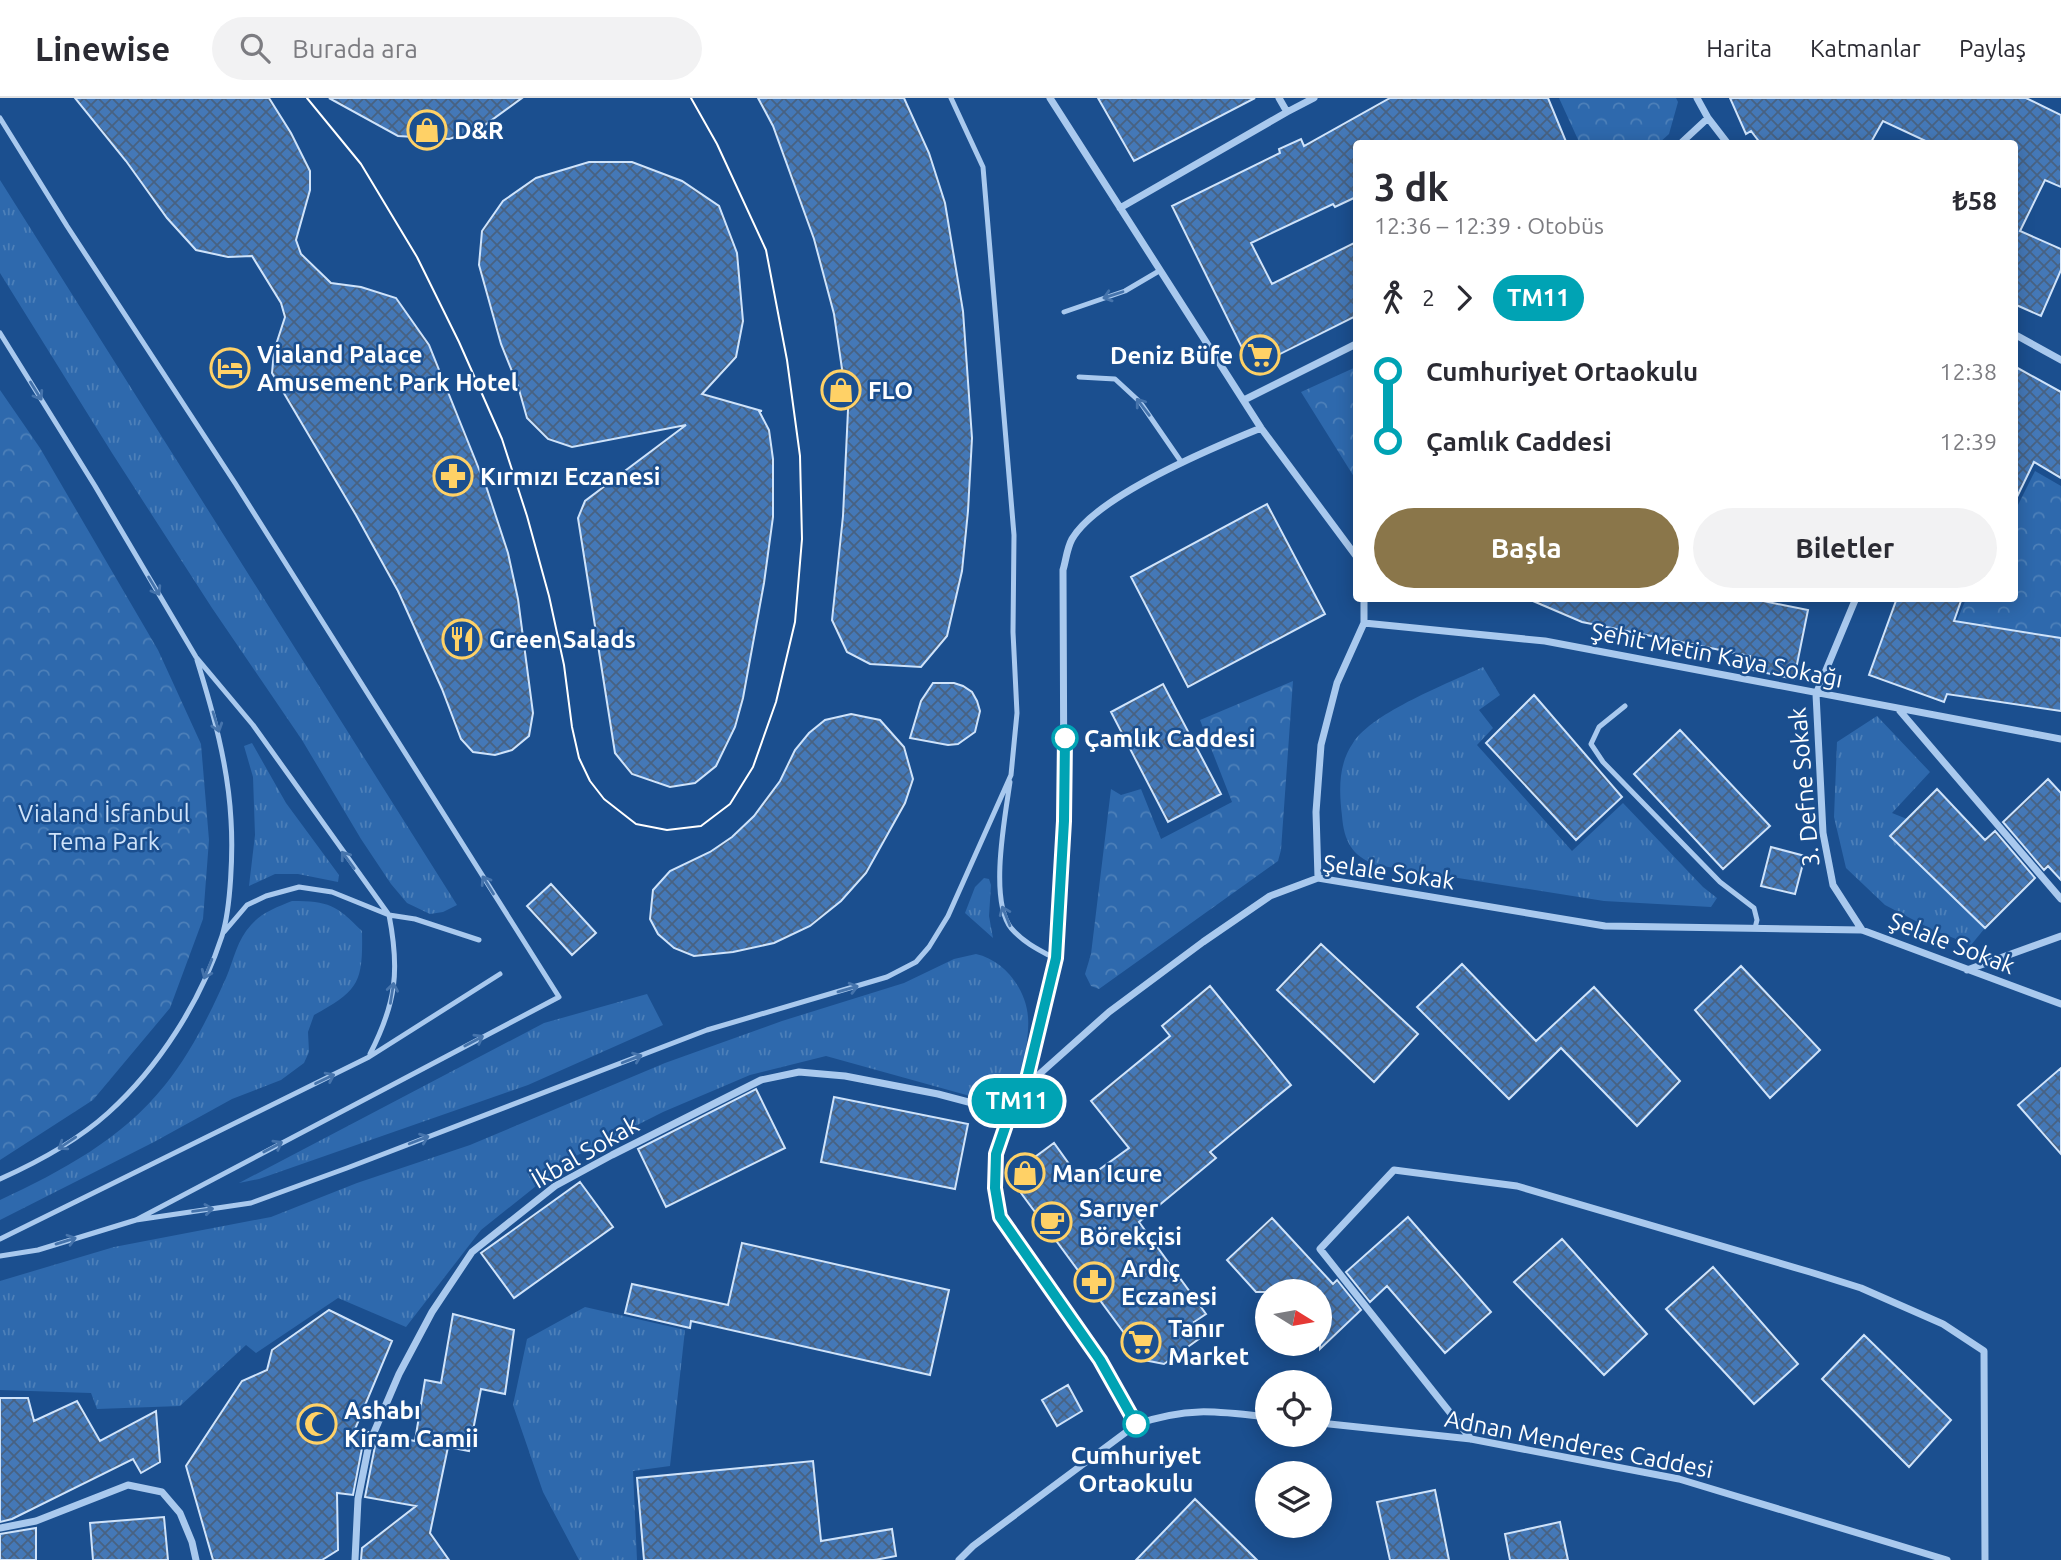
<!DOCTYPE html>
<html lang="tr">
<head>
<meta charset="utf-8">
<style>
  body { margin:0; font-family:Ubuntu,sans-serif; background:#f2f2f3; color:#2b2b33; height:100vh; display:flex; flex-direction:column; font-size:26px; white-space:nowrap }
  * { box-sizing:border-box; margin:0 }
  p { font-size:23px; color:#7c7c81 }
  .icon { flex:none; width:38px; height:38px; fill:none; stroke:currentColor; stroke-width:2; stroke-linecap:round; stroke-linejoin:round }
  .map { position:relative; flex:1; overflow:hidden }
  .drawer { position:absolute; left:1353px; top:42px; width:665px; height:462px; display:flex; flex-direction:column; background:#fff; border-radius:7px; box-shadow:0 4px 18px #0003 }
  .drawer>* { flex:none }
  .badge { padding:0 14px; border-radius:23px; font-size:24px; line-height:46px }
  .needle { width:46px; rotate:101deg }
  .fabs { position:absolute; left:1255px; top:1181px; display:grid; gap:14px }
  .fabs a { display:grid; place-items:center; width:77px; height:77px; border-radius:50%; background:#fff; box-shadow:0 4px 18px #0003; font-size:35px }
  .map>.badge { position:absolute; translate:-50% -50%; box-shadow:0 0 0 4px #fff }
  .legs { display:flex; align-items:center; gap:10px; height:77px; padding:0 21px; font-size:23px }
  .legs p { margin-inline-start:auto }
  .summary { display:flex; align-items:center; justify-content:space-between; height:119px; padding:0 21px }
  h1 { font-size:38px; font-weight:700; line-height:52px }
  .action { display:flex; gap:14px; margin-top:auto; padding:14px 21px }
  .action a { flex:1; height:80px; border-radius:42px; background:#8a764a; color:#fff; font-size:28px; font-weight:700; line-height:80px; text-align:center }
  .action a+a { background:#f2f2f3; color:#2b2b33 }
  ul { padding:0 21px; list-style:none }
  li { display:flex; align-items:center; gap:24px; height:70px; font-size:26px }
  li i { display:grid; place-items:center; width:10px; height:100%; margin:0 9px; background:currentColor }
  li i::after { content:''; width:18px; height:18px; margin:-9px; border:5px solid; border-radius:50%; background:#fff }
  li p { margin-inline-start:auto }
  li:first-child i { background:linear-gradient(#0000 50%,currentColor 0) }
  li:last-child i { background:linear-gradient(currentColor 50%,#0000 0) }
  header { display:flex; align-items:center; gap:42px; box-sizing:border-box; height:98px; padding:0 35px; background:#fff; border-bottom:2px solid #e1e1e2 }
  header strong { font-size:33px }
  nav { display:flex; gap:38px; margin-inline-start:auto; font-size:24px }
  .search { width:490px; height:63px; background:#f2f2f3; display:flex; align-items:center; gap:18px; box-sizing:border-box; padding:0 24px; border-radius:38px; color:#7c7c81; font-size:26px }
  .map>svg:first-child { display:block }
  .grass { fill:url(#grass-tufts) }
  .forest { fill:url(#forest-crowns) }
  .building { fill:url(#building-cross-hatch); stroke:#cfe3fa; stroke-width:2 }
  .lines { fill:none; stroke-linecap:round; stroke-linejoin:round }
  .service { stroke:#a9c9ee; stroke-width:5 }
  .minor { stroke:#a9c9ee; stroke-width:7 }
  .tram { stroke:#fff; stroke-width:2 }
  .oneway { stroke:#4674ac }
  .line-1-casing { stroke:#fff; stroke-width:16 }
  .line-1 { stroke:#00a3b4; stroke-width:10 }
  .stop-1-dot { fill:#fff; stroke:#00a3b4; stroke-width:3.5 }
  .labels { text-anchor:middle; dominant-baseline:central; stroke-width:5; stroke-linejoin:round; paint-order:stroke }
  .poi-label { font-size:24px; font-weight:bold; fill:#fff; stroke:#1b4f8f; text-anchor:start }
  .street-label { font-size:24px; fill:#fff; stroke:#1b4f8f }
  .stop-label { font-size:24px; font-weight:bold; fill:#fff; stroke:#1b4f8f; text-anchor:start }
  .park-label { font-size:24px; fill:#cfe3fa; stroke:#1b4f8f }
</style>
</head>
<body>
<header>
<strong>Linewise</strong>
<div class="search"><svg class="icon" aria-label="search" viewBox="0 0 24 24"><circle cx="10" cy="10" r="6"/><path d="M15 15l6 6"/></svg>Burada ara</div>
<nav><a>Harita</a><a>Katmanlar</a><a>Paylaş</a></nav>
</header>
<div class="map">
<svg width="2061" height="1462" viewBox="0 0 2061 1462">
  <defs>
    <pattern id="grass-tufts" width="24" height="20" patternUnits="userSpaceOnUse" patternTransform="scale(1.75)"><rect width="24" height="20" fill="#2e69ad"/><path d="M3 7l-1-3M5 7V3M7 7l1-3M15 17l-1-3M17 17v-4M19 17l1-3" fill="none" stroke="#4d80b9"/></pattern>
    <pattern id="forest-crowns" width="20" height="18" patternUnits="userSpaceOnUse" patternTransform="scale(1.75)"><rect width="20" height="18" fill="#2e69ad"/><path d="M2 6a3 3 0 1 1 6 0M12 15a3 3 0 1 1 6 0" fill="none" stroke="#4d80b9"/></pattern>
    <pattern id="building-cross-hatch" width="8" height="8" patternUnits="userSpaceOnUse" patternTransform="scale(1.75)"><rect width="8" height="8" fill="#4478b7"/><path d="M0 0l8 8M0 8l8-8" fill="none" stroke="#486282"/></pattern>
  </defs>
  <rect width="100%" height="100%" fill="#1b4f8f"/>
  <path class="grass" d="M0,82L457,807L443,814L430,816L407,805L391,786L361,741L302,642L212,510L112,355L0,175Z
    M1483,569L1500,597L1479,612L1493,630L1477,647L1572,753L1623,705L1703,789L1717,800L1711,809L1604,803L1376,767C1352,758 1344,743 1342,718C1339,692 1338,667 1353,645C1373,614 1449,585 1483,569Z
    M1877,618L1930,674L1892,715L1907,721L1891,738L1985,830L1971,847L1931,831L1885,807L1846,770L1834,719L1837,644Z
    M252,645L286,705L339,777L338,784L298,776H275L249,788L255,737L253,679L244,648Z
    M984,780L989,781L991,787L989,818L993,840L965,815L975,789Z
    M292,803C329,803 336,807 362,833C363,885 359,892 314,917L308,934L309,954L304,965L281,982L232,1001L154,1044L0,1122V1102C62,1073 122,1041 165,987C190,956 210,916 226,880C234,861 237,842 251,827C261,815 277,809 292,803Z
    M976,856C1004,862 1026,891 1028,919C1029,930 1027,942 1026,952C1024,966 1022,983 1013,994C1006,1001 998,1002 988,1003L826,958L750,977L663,1014L570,1061L481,1132L406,1229L338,1200L256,1255L246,1247L180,1308L97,1311L91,1295L0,1292V1183L114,1149L271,1119L357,1085L470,1047L665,965L782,923L904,885L954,861Z
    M647,896L663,927L528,987L259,1081L239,1085L544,925Z
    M585,1209L685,1232L670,1368L633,1373L637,1462H579L543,1394L513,1307L527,1241Z"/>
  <path class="forest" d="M1559,0H1676L1678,4L1669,36L1659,45L1580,46Z
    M1356,269V268V382L1301,294Z
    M0,292L40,350L158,552L201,646L209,742L203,821L170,910L93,1002L0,1062Z
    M2035,373L2061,388V547L1953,532L1966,501L2014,500V415Z
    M1293,583L1281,752L1278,763L1099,891L1091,888L1085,876L1091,856L1111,691L1121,697L1141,691L1161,741L1232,704L1200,622Z"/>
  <path class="building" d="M75,0H269L291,35L310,73V92L296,142L301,156L331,185L361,189L396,200L429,247L487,391L508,455L518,501L533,615L529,638L512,652L495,657L473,654L461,641L442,591L398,493L356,417L272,275L274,253L285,219L281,205L252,158L228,159L196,152L167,120L126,63Z
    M329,0H522L478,32L449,41L398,38Z
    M758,0H904L929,55L945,105L963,213L972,340L968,413L962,473L947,538L921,569L870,566L847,554L832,522L843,418L848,312L834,216L814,141L773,28Z
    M1098,0H1255L1134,63Z
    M1390,0H1548L1567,46H1356V99L1335,109L1333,106L1251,145L1272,186L1356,144V218L1252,270L1172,108L1280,55L1279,51L1301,41L1304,48Z
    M1730,0H2026L2061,17V89L2045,82L2020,133L2061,151V172L2041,218L2014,206V46H1932L1883,23L1870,46H1761L1751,33L1746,36Z
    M589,64H632L682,83L719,108L737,155L743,223L736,259L702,296L762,313H759L769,332L773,361V419L764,485L743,600L735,629L716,668L695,685L670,689L632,676L615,655L578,420L585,403L686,327L572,349L548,341L527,320L518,288L501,246L479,167L482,133L503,103L536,80Z
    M2014,268L2061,294V380L2034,364L2014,405Z
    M1267,406L1325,516L1188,589L1131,479Z
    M1526,500H1763V503L1808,512L1794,581L1748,571L1750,558L1582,524Z
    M1897,500H1962L1954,523L2061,540V613L1947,596L1944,604L1869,577Z
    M933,585H954L963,588L972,594L977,603L980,613L975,634L958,646L948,647L910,640L921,603Z
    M1163,586L1221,696L1168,724L1111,614Z
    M1534,597L1622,699L1576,742L1486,645Z
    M851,616L880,622L904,649L913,681L905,705L866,775L841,803L810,828L774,845L733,854L694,858L674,850L658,836L650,821L653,792L670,773L710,754L732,739L754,718L780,683L795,652L809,635L825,622Z
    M1680,632L1770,728L1723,771L1634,676Z
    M2048,681L2061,695V782L2048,768L2044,772L2003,724Z
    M1937,691L1985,742L1995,733L2035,780L1985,830L1890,738Z
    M1771,749L1805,758L1795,796L1761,788Z
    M551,786L596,835L572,857L527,808Z
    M1321,846L1418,936L1374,984L1277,892Z
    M1462,866L1536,943L1594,889L1680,983L1637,1028L1561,950L1509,1001L1417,909Z
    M1741,868L1820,952L1770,1000L1695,912Z
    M1210,888L1291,987L1210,1054L1216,1060L1139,1124L1206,1216L1194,1224L1203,1238L1164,1266L1144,1262L1021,1095L1028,1090L1016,1073L1054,1045L1082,1084L1129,1050L1091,1003L1170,938L1162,928Z
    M2061,970V1056L2018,1007Z
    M756,991L785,1050L666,1109L638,1051Z
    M834,999L968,1026L955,1091L821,1064Z
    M580,1084L613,1129L514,1200L481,1155Z
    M1408,1119L1491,1214L1445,1255L1387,1188L1370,1204L1346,1174Z
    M1272,1120L1333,1186L1337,1182L1361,1212L1320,1251V1194H1256L1227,1162Z
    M1562,1141L1647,1236L1604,1277L1514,1184Z
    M742,1145L949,1192L930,1277L691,1223L690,1230L625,1215L632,1186L728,1207Z
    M1713,1169L1798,1266L1754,1306L1666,1211Z
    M329,1212L392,1243L355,1331L368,1334L363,1345L353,1397L337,1395L338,1452L322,1462H213L186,1368L242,1283L267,1272L272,1252Z
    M453,1216L514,1232L505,1296L481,1291L469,1353L448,1349L430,1435L449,1462H361L362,1450L416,1408L365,1399L375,1348L380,1336L415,1343L425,1282L441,1285Z
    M1864,1237L1951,1322L1909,1369L1822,1281Z
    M1068,1287L1082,1313L1057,1328L1042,1302Z
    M0,1300H28L34,1323L77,1303L100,1343L156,1313L160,1364L141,1375L133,1361L12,1421L0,1424Z
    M813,1363L821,1443L892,1431L896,1458L875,1462H644L637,1380Z
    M1435,1392L1449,1462H1390L1377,1404Z
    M1195,1401L1257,1462H1136Z
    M164,1419L168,1462H93L90,1425Z
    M1560,1424L1568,1462H1510L1505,1436Z
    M36,1430V1462H0V1436Z"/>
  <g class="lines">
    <path class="service" d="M0,20L67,128L235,385L559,899L136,1122L38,1152L0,1158
      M1064,214L1125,193L1159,173
      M0,235L95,388L196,559L253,627L389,817L415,821L479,842
      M1079,279L1115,281L1140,304L1182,365
      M1625,608L1599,629L1591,646L1603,664L1720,784L1754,810L1757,822L1755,830
      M1010,684C1005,719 989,802 1011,830C1024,845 1039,852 1056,861
      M224,834L247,807L266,798L299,789L332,794L389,817C400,873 396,905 370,956
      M0,1081C38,1064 77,1043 108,1015C159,969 201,903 222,838C231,809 233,753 231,722C228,666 213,614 197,562
      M136,1122L251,1105L347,1070L707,932L887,879L916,864L929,849L948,818L1011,677L1017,615L1013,534L1014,437L983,69L951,0
      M0,1141L369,959L500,876"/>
    <path class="minor" d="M1050,0L1261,330L1356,458
      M1279,0L1287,14
      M1697,0L1708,20L1728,46
      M1680,46L1708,20
      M1120,110L1287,14L1314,0
      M2014,236L2061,262
      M1244,302L1356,246
      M1856,500L1816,596L1823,735L1833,787L1862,832
      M1364,525L1545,543L2061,641
      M1900,613L2061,801
      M1318,780L1316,714L1321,647L1337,585L1364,525V500
      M1967,872L2061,838
      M1025,987L1056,861L1064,723L1063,472C1066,462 1067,450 1072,441C1097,398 1214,349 1261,330
      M1320,1325L1471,1341L1679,1381L1947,1462
      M1137,1326L1100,1262L1000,1119L994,1090L996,1056L1010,1015L1025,989L1109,914L1203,844L1270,798L1318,780L1605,828L1862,832L2061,906
      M1471,1341L1320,1151L1394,1072L1517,1088L1810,1174L1861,1190L1943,1226L1984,1253L1985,1462
      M0,1430L36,1423L128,1387L162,1394L180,1415L192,1444L196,1462
      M355,1462L358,1401L369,1346L399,1276L432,1214L472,1154L555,1088L612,1057L761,982L799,974L845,978L938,996L1010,1015
      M959,1462L973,1448L1137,1326C1188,1309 1215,1313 1267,1319"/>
    <path class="tram" d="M307,0L361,66L417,159L459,244L502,341L527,418L549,498L564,567L572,629L579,660L590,683L604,701L636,726L667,732L701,728L730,706L753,669L776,604L795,524L802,441L800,358L787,262L766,152L717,46L691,0"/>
  </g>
  <defs><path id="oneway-shaft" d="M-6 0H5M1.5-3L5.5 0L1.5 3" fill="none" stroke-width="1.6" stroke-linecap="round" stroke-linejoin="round" transform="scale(1.75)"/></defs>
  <g class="oneway">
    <use href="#oneway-shaft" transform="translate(1113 197) rotate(162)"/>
    <use href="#oneway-shaft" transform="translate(36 293) rotate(58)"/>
    <use href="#oneway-shaft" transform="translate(1143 309) rotate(-127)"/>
    <use href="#oneway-shaft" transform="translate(154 488) rotate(59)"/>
    <use href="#oneway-shaft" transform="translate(216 624) rotate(73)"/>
    <use href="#oneway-shaft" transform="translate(348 762) rotate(-126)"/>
    <use href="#oneway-shaft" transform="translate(488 787) rotate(-122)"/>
    <use href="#oneway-shaft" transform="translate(1006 818) rotate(-112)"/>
    <use href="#oneway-shaft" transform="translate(208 871) rotate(112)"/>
    <use href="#oneway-shaft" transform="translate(848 891) rotate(-16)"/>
    <use href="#oneway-shaft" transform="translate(392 895) rotate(-81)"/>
    <use href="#oneway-shaft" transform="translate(474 943) rotate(-28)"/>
    <use href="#oneway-shaft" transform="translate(632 961) rotate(-21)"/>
    <use href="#oneway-shaft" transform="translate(325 981) rotate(-26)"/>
    <use href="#oneway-shaft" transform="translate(419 1042) rotate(-21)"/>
    <use href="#oneway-shaft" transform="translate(67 1045) rotate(146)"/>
    <use href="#oneway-shaft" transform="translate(273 1049) rotate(-28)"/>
    <use href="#oneway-shaft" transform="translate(203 1112) rotate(-8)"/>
    <use href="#oneway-shaft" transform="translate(66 1143) rotate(-17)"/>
  </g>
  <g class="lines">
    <g class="line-1-casing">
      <path id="line-1" d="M1065,640L1064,723L1056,860L1025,989L1010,1015L996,1056L995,1090L1000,1119L1100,1262L1136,1326"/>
    </g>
    <use href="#line-1" class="line-1"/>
  </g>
  <defs>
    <g id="shop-ring" transform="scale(2.0125)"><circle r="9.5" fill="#1b4f8f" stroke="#ffd166" stroke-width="1.5"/><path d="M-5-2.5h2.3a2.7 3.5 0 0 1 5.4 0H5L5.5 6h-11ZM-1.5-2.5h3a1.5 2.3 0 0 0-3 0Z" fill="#ffd166"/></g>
    <g id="supermarket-ring" transform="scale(2.0125)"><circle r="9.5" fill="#1b4f8f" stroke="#ffd166" stroke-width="1.5"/><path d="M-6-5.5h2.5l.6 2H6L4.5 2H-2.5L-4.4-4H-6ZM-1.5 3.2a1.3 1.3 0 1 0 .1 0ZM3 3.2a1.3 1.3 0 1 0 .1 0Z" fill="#ffd166"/></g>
    <g id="hotel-ring" transform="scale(2.0125)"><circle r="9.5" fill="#1b4f8f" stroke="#ffd166" stroke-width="1.5"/><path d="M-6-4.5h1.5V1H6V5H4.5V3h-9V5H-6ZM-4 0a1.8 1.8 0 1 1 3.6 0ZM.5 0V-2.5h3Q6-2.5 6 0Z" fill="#ffd166"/></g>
    <g id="pharmacy-ring" transform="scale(2.0125)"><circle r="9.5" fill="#1b4f8f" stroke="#ffd166" stroke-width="1.5"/><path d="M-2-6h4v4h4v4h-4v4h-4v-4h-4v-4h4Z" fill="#ffd166"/></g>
    <g id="restaurant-ring" transform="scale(2.0125)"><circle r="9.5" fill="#1b4f8f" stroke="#ffd166" stroke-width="1.5"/><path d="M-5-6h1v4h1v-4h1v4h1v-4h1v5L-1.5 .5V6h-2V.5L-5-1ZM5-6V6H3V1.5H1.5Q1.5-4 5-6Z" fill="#ffd166"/></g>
    <g id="cafe-ring" transform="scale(2.0125)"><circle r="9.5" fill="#1b4f8f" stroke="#ffd166" stroke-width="1.5"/><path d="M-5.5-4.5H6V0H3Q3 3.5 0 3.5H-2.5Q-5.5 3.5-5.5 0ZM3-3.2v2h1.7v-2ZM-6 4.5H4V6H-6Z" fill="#ffd166"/></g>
    <g id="mosque-ring" transform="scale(2.0125)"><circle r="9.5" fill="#1b4f8f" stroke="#ffd166" stroke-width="1.5"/><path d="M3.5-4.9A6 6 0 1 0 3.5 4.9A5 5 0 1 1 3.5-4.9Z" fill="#ffd166"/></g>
  </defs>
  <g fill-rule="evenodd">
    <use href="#shop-ring" x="427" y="32"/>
    <use href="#supermarket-ring" x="1260" y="257"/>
    <use href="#hotel-ring" x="230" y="270"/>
    <use href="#shop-ring" x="841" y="292"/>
    <use href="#pharmacy-ring" x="453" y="378"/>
    <use href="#restaurant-ring" x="462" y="541"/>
    <use href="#shop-ring" x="1025" y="1075"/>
    <use href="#cafe-ring" x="1052" y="1124"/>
    <use href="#pharmacy-ring" x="1094" y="1184"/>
    <use href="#supermarket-ring" x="1141" y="1244"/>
    <use href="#mosque-ring" x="317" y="1326"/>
  </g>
  <g class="stop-1-dot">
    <circle cx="1065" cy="640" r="12"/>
    <circle cx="1136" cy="1326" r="12"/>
  </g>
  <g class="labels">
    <g class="poi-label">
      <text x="454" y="32">D&amp;R</text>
      <text x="257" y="256">Vialand Palace<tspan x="257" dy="28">Amusement Park Hotel</tspan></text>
      <text x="1233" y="257" text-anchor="end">Deniz Büfe</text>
      <text x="868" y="292">FLO</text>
      <text x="480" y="378">Kırmızı Eczanesi</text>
      <text x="489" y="541">Green Salads</text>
      <text x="1052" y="1075">Man Icure</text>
      <text x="1079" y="1110">Sarıyer<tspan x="1079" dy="28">Börekçisi</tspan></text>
      <text x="1121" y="1170">Ardıç<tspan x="1121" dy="28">Eczanesi</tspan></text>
      <text x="1168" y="1230">Tanır<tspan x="1168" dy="28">Market</tspan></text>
      <text x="344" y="1312">Ashabı<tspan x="344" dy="28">Kiram Camii</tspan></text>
    </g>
    <g class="street-label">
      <text transform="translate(1717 557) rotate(11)">Şehit Metin Kaya Sokağı</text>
      <text transform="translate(1804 689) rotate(-95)">3. Defne Sokak</text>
      <text transform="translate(1389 774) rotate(8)">Şelale Sokak</text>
      <text transform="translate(1952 845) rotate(21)">Şelale Sokak</text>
      <text transform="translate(585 1054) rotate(-30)">İkbal Sokak</text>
      <text transform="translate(1579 1346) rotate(11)">Adnan Menderes Caddesi</text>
    </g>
    <g class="stop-label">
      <text x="1084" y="640">Çamlık Caddesi</text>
      <text x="1136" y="1357" text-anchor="middle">Cumhuriyet<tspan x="1136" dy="28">Ortaokulu</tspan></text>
    </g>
    <g class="park-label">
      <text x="104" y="715">Vialand İsfanbul<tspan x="104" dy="28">Tema Park</tspan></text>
    </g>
  </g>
</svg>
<div class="fabs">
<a><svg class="needle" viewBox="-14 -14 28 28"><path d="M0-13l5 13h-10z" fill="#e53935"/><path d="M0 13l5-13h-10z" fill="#7c7c81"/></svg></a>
<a><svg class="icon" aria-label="locate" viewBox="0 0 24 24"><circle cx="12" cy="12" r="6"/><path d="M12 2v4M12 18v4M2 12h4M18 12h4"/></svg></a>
<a><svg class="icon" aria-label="layers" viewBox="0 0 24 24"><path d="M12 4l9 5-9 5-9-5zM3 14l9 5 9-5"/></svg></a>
</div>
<b class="badge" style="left:1017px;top:1003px;background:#00a3b4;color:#fff">TM11</b>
<section class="drawer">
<div class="summary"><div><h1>3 dk</h1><p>12:36 – 12:39 · Otobüs</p></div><b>₺58</b></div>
<div class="legs"><svg class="icon" aria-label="walk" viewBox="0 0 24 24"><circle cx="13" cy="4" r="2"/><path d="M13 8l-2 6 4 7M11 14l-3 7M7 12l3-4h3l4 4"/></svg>2<svg class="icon" aria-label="forward" viewBox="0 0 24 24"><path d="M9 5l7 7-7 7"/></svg><b class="badge" style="background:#00a3b4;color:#fff">TM11</b></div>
<ul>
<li><i style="color:#00a3b4"></i><b>Cumhuriyet Ortaokulu</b><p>12:38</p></li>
<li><i style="color:#00a3b4"></i><b>Çamlık Caddesi</b><p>12:39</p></li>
</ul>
<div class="action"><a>Başla</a><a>Biletler</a></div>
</section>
</div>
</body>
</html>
